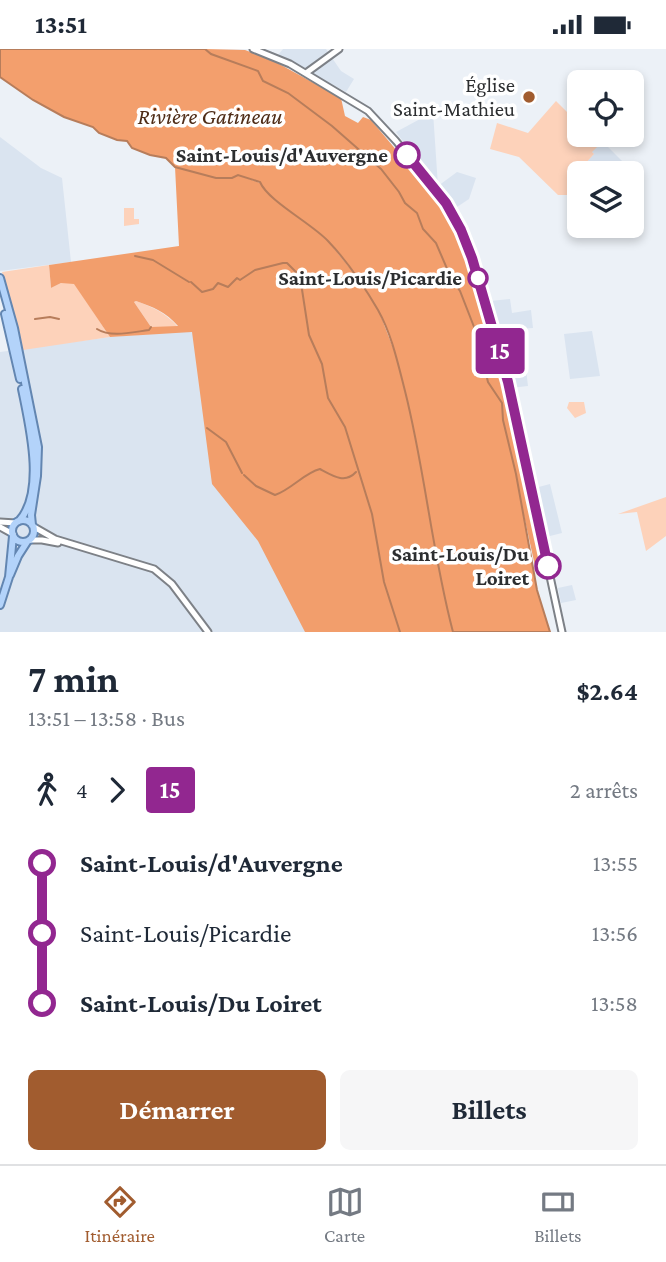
<!DOCTYPE html>
<html lang="fr">
<head>
<meta charset="utf-8">
<style>
  body { margin:0; font-family:"Crimson Pro",serif; background:#f6f6f7; color:#1f2937; height:100vh; display:flex; flex-direction:column; font-size:26px; white-space:nowrap }
  * { box-sizing:border-box; margin:0 }
  p { font-size:23px; color:#747a83 }
  .icon { flex:none; width:38px; height:38px; fill:none; stroke:currentColor; stroke-width:2; stroke-linecap:round; stroke-linejoin:round }
  .map { position:relative; height:583px; overflow:hidden }
  .sheet { display:flex; flex-direction:column; background:#fff; flex:1 }
  .sheet>* { flex:none }
  .badge { padding:0 14px; border-radius:5px; font-size:24px; line-height:46px }
  .buttons { position:absolute; left:567px; top:21px; display:grid; gap:14px }
  .buttons a { display:grid; place-items:center; width:77px; height:77px; border-radius:10px; background:#fff; box-shadow:0 4px 10px #0003; font-size:35px }
  .map>.badge { position:absolute; translate:-50% -50%; box-shadow:0 0 0 4px #fff }
  .legs { display:flex; align-items:center; gap:10px; height:77px; padding:0 28px; font-size:23px }
  .legs p { margin-inline-start:auto }
  .head { display:flex; align-items:center; justify-content:space-between; height:119px; padding:0 28px }
  h1 { font-size:38px; font-weight:700; line-height:52px }
  .primary-button { display:flex; gap:14px; margin-top:auto; padding:14px 28px }
  .primary-button a { flex:1; height:80px; border-radius:10px; background:#a15c2f; color:#fff; font-size:28px; font-weight:700; line-height:80px; text-align:center }
  .primary-button a+a { background:#f6f6f7; color:#1f2937 }
  ul { padding:0 28px; list-style:none }
  li { display:flex; align-items:center; gap:24px; height:70px; font-size:26px }
  li i { display:grid; place-items:center; width:10px; height:100%; margin:0 9px; background:currentColor }
  li i::after { content:''; width:18px; height:18px; margin:-9px; border:5px solid; border-radius:50%; background:#fff }
  li p { margin-inline-start:auto }
  li:first-child i { background:linear-gradient(#0000 50%,currentColor 0) }
  li:last-child i { background:linear-gradient(currentColor 50%,#0000 0) }
  .status { display:flex; justify-content:space-between; align-items:center; height:49px; padding:0 35px; background:#fff; direction:ltr }
  .status svg { height:19px; fill:currentColor }
  .tab-bar { display:flex; justify-content:space-around; align-items:center; height:98px; border-top:2px solid #e0e1e3; background:#fff; font-size:19px; color:#747a83 }
  .tab-bar a { display:grid; justify-items:center; gap:4px }
  .tab-bar .on { color:#a15c2f }
  .map>svg:first-child { display:block }
  .built { fill:#dae4f0 }
  .green { fill:#fdd2ba }
  .forest { fill:#f29e6c; fill-rule:evenodd }
  .water { fill:#f39f6d; stroke:#b77d5b; stroke-width:2 }
  .lines { fill:none; stroke-linecap:round; stroke-linejoin:round }
  .stream { stroke:#b77d5b; stroke-width:2 }
  .secondary-casing { stroke:#7d8187; stroke-width:9 }
  .primary-casing { stroke:#6386b1; stroke-width:10 }
  .secondary { stroke:#fff; stroke-width:5 }
  .primary { stroke:#b3d3fa; stroke-width:6 }
  .line-1-casing { stroke:#fff; stroke-width:16 }
  .line-1 { stroke:#922790; stroke-width:10 }
  .poi-dot { fill:#a15c2f; stroke:#fff; stroke-width:2.5 }
  .stop-1-dot { fill:#fff; stroke:#922790; stroke-width:3.5 }
  .labels { text-anchor:middle; dominant-baseline:central; stroke-width:7; stroke-linejoin:round; paint-order:stroke }
  .poi-label { font-size:21px; fill:#2c2e30; stroke:#fff; text-anchor:end }
  .stop-label { font-size:21px; font-weight:bold; fill:#2c2e30; stroke:#fff; text-anchor:end }
  .water-label { font-size:23px; font-style:italic; fill:#4e2c17; stroke:#fff }
</style>
</head>
<body>
<div class="status"><b>13:51</b><svg viewBox="0 0 49 12"><path d="M0 12V9h3v3zM5 12V6h3v6zM10 12V3h3v9zM15 12V0h3v12zM26 1h20v11H26zM47 4h2v5h-2z"/></svg></div>
<div class="map">
<svg width="666" height="583" viewBox="0 0 666 583">
  <rect width="100%" height="100%" fill="#ecf1f7"/>
  <path class="built" d="M283,0H326L341,22L354,30L346,43L278,6Z
    M433,63L438,137L457,123L476,129L469,150L457,158L451,156L396,83Z
    M0,88L41,119L62,129L71,213L0,222Z
    M599,89L632,122L635,146L632,147V124H589L584,116L594,105L592,103L594,94Z
    M510,250L512,264L531,261L533,279L499,281L490,252Z
    M192,282L258,488L307,583H0V303L110,288Z
    M592,282L600,327L570,330L564,285Z
    M519,287L523,305L506,308L500,289Z
    M526,321L528,337L510,339L506,322Z
    M550,435L562,484L546,488L535,439Z
    M572,536L576,551L561,554L558,539Z"/>
  <path class="green" d="M556,52L579,75V86H591L597,91L594,94L598,97L592,103L594,105L584,116L589,124H579V146H558L519,108L490,100L497,74L528,84Z
    M124,159H134V170H139V175L124,177Z
    M49,216L51,239L61,234H74L110,288L23,301L2,223Z
    M136,252C153,258 166,264 178,278H151L134,253Z
    M569,353H584L586,364L575,369L567,359Z
    M666,448V487L646,502L637,463L618,465Z"/>
  <path class="forest" d="M205,0L245,1L272,11L341,49L345,67L358,74L363,68L371,71L434,146L448,167L463,200L500,318L534,471L535,486L546,525L543,527L537,526L503,371L502,354L488,333L476,283L460,242L451,229L436,194L423,180L417,164L405,154L399,143L381,120L332,77L288,44L263,32L258,22L211,5Z
    M175,118L216,129L238,126L260,134L328,192L365,238L380,265L395,304L417,389L439,520L453,583H305L258,492L212,435L192,283L110,288L74,235L61,234L51,239L49,216L179,197ZM136,252C153,258 166,263 178,277L151,278L134,253Z"/>
  <path class="water" d="M0,0H205L211,5L258,22L263,32L288,44L332,77L381,120L399,143L405,154L417,164L423,180L436,194L451,229L460,242L476,283L488,333L502,354L503,371L516,425L537,541L550,583H453C432,504 425,421 405,342C398,315 392,286 378,261C364,237 347,212 328,192C311,174 268,152 260,133L238,126L232,129H216L175,118L166,109L150,106L132,99L127,92L117,91L99,84L93,78L64,68L33,51L0,28Z"/>
  <g class="lines">
    <path class="stream" d="M135,207L153,211L189,233
      M191,233L202,243L213,240L218,234L228,238L237,229L240,231L255,221L283,214H287L297,224L301,234L309,286L322,315L328,349L345,378L372,465L384,533L400,583
      M35,270L50,268L59,270
      M97,280C111,289 133,283 149,281L151,278
      M207,379L226,393L242,424
      M244,426L256,437L275,446C292,440 304,424 320,420C333,427 345,435 356,423"/>
    <g class="secondary-casing">
      <path id="secondary" d="M253,0L290,15L368,62L396,92L436,141L456,172L472,209L508,333L562,583
        M306,24L339,0
        M0,473L16,474
        M0,478L13,485
        M34,478L55,490L154,520L172,535L208,583
        M30,491H42L58,494"/>
    </g>
    <g class="primary-casing">
      <path id="primary" d="M0,229L14,279L38,398L37,427L31,466L32,476
        M5,265L20,330
        M12 482a11 11 0 1 1 22 0a11 11 0 1 1-22 0Z
        M19,472C46,443 29,375 22,340
        M10,526L18,507L27,493
        M0,556L9,528L13,487"/>
    </g>
    <use href="#secondary" class="secondary"/>
    <use href="#primary" class="primary"/>
  </g>
  <g class="lines">
    <g class="line-1-casing">
      <path id="line-1" d="M407,106L446,154L461,181L472,209L508,333L548,517"/>
    </g>
    <use href="#line-1" class="line-1"/>
  </g>
  <circle class="poi-dot" cx="529" cy="48" r="7"/>
  <g class="stop-1-dot">
    <circle cx="407" cy="106" r="12"/>
    <circle cx="478" cy="229" r="9"/>
    <circle cx="548" cy="517" r="12"/>
  </g>
  <g class="labels">
    <g class="poi-label">
      <text x="515" y="36">Église<tspan x="515" dy="24">Saint-Mathieu</tspan></text>
    </g>
    <g class="stop-label">
      <text x="388" y="106">Saint-Louis/d'Auvergne</text>
      <text x="462" y="229">Saint-Louis/Picardie</text>
      <text x="529" y="505">Saint-Louis/Du<tspan x="529" dy="24">Loiret</tspan></text>
    </g>
    <g class="water-label">
      <text x="210" y="67">Rivière Gatineau</text>
    </g>
  </g>
</svg>
<div class="buttons">
<a><svg class="icon" aria-label="locate" viewBox="0 0 24 24"><circle cx="12" cy="12" r="6"/><path d="M12 2v4M12 18v4M2 12h4M18 12h4"/></svg></a>
<a><svg class="icon" aria-label="layers" viewBox="0 0 24 24"><path d="M12 4l9 5-9 5-9-5zM3 14l9 5 9-5"/></svg></a>
</div>
<b class="badge" style="left:500px;top:302px;background:#922790;color:#fff">15</b>
</div>
<section class="sheet">
<div class="head"><div><h1>7 min</h1><p>13:51 – 13:58 · Bus</p></div><b>$2.64</b></div>
<div class="legs"><svg class="icon" aria-label="walk" viewBox="0 0 24 24"><circle cx="13" cy="4" r="2"/><path d="M13 8l-2 6 4 7M11 14l-3 7M7 12l3-4h3l4 4"/></svg>4<svg class="icon" aria-label="forward" viewBox="0 0 24 24"><path d="M9 5l7 7-7 7"/></svg><b class="badge" style="background:#922790;color:#fff">15</b><p>2 arrêts</p></div>
<ul>
<li><i style="color:#922790"></i><b>Saint-Louis/d'Auvergne</b><p>13:55</p></li>
<li><i style="color:#922790"></i><span>Saint-Louis/Picardie</span><p>13:56</p></li>
<li><i style="color:#922790"></i><b>Saint-Louis/Du Loiret</b><p>13:58</p></li>
</ul>
<div class="primary-button"><a>Démarrer</a><a>Billets</a></div>
</section>
<nav class="tab-bar">
<a class="on"><svg class="icon" aria-label="directions" viewBox="0 0 24 24"><path d="M12 3l9 9-9 9-9-9zM9 14v-3h6M13 9l2 2-2 2"/></svg>Itinéraire</a>
<a><svg class="icon" aria-label="map" viewBox="0 0 24 24"><path d="M3 6l6-2 6 2 6-2v14l-6 2-6-2-6 2zM9 4v14M15 6v14"/></svg>Carte</a>
<a><svg class="icon" aria-label="tickets" viewBox="0 0 24 24"><path d="M3 7h18v10H3zM15 7v10"/></svg>Billets</a>
</nav>
</body>
</html>
